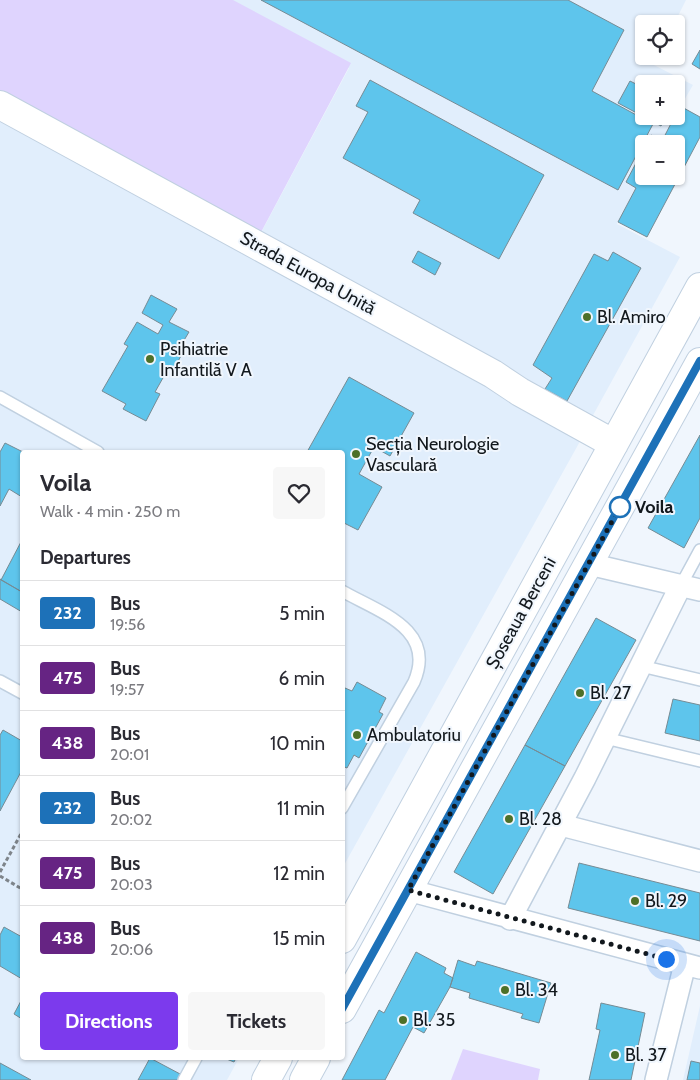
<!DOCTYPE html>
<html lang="en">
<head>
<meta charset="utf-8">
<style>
  body { margin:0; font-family:Cabin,sans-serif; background:#f7f7f7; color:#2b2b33; height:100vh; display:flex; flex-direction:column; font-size:19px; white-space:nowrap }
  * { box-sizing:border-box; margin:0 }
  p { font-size:16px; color:#7c7c81 }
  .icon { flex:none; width:28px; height:28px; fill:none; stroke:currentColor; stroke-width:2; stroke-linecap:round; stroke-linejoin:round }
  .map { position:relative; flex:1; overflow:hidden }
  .panel { position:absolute; left:20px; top:450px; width:325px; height:610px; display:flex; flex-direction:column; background:#fff; border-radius:5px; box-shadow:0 1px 4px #0004 }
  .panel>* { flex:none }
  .badge { padding:0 10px; border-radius:4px; font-size:18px; line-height:32px }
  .controls { position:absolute; left:635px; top:15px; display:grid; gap:10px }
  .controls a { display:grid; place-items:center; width:50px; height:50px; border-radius:5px; background:#fff; box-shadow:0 1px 4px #0004; font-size:25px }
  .you { position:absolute; width:25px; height:25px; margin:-12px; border:4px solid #fff; border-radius:50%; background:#1a73e8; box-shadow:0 0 0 8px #1a73e833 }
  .map>.badge { position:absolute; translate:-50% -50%; box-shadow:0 0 0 2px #fff }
  h2 { padding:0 20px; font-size:19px; line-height:45px }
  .round { display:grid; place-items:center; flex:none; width:52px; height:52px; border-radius:5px; background:#f7f7f7 }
  .summary { display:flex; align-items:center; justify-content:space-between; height:85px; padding:0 20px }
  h1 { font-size:24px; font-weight:700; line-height:38px }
  .primary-button { display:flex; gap:10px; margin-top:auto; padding:10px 20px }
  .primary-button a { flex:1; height:58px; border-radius:5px; background:#7c3aed; color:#fff; font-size:20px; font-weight:700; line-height:58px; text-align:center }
  .primary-button a+a { background:#f7f7f7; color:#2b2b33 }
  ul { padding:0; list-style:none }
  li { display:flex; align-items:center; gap:15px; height:65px; padding:0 20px; border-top:1px solid #e1e1e2 }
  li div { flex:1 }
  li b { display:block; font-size:19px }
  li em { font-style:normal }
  li .badge { min-width:55px; font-weight:700; text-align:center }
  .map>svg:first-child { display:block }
  .built { fill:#e1eefc }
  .green { fill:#dfd4fe }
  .building { fill:#5ec5ec; stroke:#768b94 }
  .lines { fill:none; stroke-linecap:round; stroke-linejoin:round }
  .lane-casing { stroke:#c0d0e0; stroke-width:14 }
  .street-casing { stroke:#c0d0e0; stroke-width:24 }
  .secondary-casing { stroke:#c0d0e0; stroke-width:30 }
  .path { stroke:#7e848a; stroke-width:3; stroke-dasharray:4 2.5; stroke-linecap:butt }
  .lane { stroke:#fff; stroke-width:11 }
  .street { stroke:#fff; stroke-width:21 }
  .secondary { stroke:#fff; stroke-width:28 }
  .line-casing { stroke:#fff; stroke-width:11 }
  .line { stroke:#1d71b8; stroke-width:8 }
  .walk { stroke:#12181d; stroke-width:5; stroke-dasharray:0 9 }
  .poi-dot { fill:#4d7029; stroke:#f0f6fd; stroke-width:2 }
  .stop-dot { fill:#fff; stroke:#1d71b8; stroke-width:2.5 }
  .labels { text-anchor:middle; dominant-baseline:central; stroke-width:4; stroke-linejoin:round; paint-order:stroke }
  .street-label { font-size:18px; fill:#12181d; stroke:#f0f6fd }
  .poi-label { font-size:18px; fill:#12181d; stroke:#f0f6fd; text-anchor:start }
  .stop-label { font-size:18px; font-weight:bold; fill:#12181d; stroke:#f0f6fd; text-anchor:start }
</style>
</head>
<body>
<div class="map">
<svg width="700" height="1080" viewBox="0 0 700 1080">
  <rect width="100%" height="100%" fill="#f0f6fd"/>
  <path class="built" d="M226,0H686L674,24H644V56H656L652,64L693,85L676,114V84H644V116H675L662,141L651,135L646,144H644V148L626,182L636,188L617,224L680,257L586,428L255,244L349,68Z
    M0,113L583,436L343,867L342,452H22V1058H239L227,1080H0Z
    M700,1006V1080H683Z"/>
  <path class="green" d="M0,0H233L351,63L259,236L0,94Z
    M463,1049L540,1069L538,1080H451Z"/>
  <path class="building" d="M261,0H568L624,30L592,91L653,124L618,190Z
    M700,50V69L692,64Z
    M370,80L544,175L499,259L413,213L420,200L343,158L368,112L356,106Z
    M630,81L644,88V116H666L661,126L618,103Z
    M680,106L700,117V137L647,237L618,222L636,188L626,182L644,148V176H676V144H646L651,135L662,141Z
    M418,251L441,263L435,275L412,262Z
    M613,252L641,268L567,401L545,389L552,378L533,365L594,254L608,261Z
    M151,295L177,309L169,322L189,332L180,347L184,350L173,371L168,369L155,392L160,394L146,421L123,409L126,404L102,391L128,346L124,344L137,322L158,334L163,325L142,313Z
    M349,377L414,413L390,456L374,447L359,474L382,487L358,530L342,522V452H307Z
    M700,435V518L684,548L648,528Z
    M5,443L23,452L22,497L9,489L0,506V452Z
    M22,540V592L1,580Z
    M0,579L22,592V612L0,599Z
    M596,618L636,640L565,766L525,745Z
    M357,682L386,698L379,712L383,714L359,758L354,755L347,768L342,766V693L345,688L352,691Z
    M673,699L700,705V741L665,733Z
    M3,730L22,741V770L0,811V735Z
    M525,745L565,766L493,894L454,872Z
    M579,863L700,893V941L568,908Z
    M4,927L22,937V979L0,966V935Z
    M416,952L446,968L444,973L453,978L450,987L424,1033L413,1027L385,1080H342L379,1010L384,1013Z
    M458,960L475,966L477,961L551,983L539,1023L521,1018L523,1014L469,998L470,993L450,987Z
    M22,999V1019L14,1014Z
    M601,1003L645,1013L631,1080H589L600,1030L596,1029Z
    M150,1058L182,1075L179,1080H138Z
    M224,1058H236L234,1062Z
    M691,1061L700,1063V1080H687Z
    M0,1063L31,1080H0Z"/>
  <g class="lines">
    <g class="lane-casing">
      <path id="lane" d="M0,397L98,452
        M681,585L700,550
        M342,591C379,612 437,629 414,682L342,808
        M641,666L700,680
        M0,681L22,693
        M605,738L700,761
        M184,1080L196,1058"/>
    </g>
    <g class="street-casing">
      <path id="street" d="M589,564L700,590
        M561,825L700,861
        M408,890L700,968
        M510,919L585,778L681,585
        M656,1080L685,964"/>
    </g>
    <g class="secondary-casing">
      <path id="secondary" d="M0,105L493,374L520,392L614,444
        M342,939L700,287
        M342,1009L700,362
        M266,1080L278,1058
        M304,1080L316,1058"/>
    </g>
    <path class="path" d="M0,872L22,832
      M0,876L22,889
      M167,1059L168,1058"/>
    <use href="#lane" class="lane"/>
    <use href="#street" class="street"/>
    <use href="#secondary" class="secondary"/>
  </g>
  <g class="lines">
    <g class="line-casing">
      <path id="line" d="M342,1009L700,361"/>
    </g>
    <use href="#line" class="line"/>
    <path class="walk" d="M620,507L408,890L666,959"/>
  </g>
  <g class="poi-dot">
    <circle cx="587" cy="317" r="5"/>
    <circle cx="150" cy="359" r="5"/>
    <circle cx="356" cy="454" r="5"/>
    <circle cx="580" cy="693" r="5"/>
    <circle cx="357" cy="735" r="5"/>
    <circle cx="509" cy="819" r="5"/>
    <circle cx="635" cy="901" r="5"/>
    <circle cx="505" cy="990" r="5"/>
    <circle cx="403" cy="1020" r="5"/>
    <circle cx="615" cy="1055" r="5"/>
  </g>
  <circle class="stop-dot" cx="620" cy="507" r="10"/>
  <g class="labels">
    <g class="street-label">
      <text transform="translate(308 273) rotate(29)">Strada Europa Unită</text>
      <text transform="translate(521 613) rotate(-61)">Șoseaua Berceni</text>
    </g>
    <g class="poi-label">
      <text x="597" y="317">Bl. Amiro</text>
      <text x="160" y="349">Psihiatrie<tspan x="160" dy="21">Infantilă V A</tspan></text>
      <text x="366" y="444">Secția Neurologie<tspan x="366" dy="21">Vasculară</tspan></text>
      <text x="590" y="693">Bl. 27</text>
      <text x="367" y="735">Ambulatoriu</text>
      <text x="519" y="819">Bl. 28</text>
      <text x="645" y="901">Bl. 29</text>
      <text x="515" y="990">Bl. 34</text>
      <text x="413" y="1020">Bl. 35</text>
      <text x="625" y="1055">Bl. 37</text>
    </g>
    <g class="stop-label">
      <text x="635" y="507">Voila</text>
    </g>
  </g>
</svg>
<div class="controls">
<a><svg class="icon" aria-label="locate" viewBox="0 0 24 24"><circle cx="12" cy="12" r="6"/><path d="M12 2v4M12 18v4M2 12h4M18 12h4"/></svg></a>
<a>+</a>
<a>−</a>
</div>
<div class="you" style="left:666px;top:959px"></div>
<section class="panel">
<div class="summary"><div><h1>Voila</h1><p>Walk · 4 min · 250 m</p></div><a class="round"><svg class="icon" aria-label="heart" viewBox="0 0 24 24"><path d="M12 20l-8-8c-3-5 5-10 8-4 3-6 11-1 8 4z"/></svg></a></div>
<h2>Departures</h2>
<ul>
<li><span class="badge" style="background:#1d71b8;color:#fff">232</span><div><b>Bus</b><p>19:56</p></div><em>5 min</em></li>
<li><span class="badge" style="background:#662483;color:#fff">475</span><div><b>Bus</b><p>19:57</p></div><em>6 min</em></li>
<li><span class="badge" style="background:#662483;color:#fff">438</span><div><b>Bus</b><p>20:01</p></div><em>10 min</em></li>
<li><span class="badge" style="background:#1d71b8;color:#fff">232</span><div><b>Bus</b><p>20:02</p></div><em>11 min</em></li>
<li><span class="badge" style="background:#662483;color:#fff">475</span><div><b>Bus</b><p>20:03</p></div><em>12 min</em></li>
<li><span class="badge" style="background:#662483;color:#fff">438</span><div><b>Bus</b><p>20:06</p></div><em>15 min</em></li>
</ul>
<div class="primary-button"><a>Directions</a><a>Tickets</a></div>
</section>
</div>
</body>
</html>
